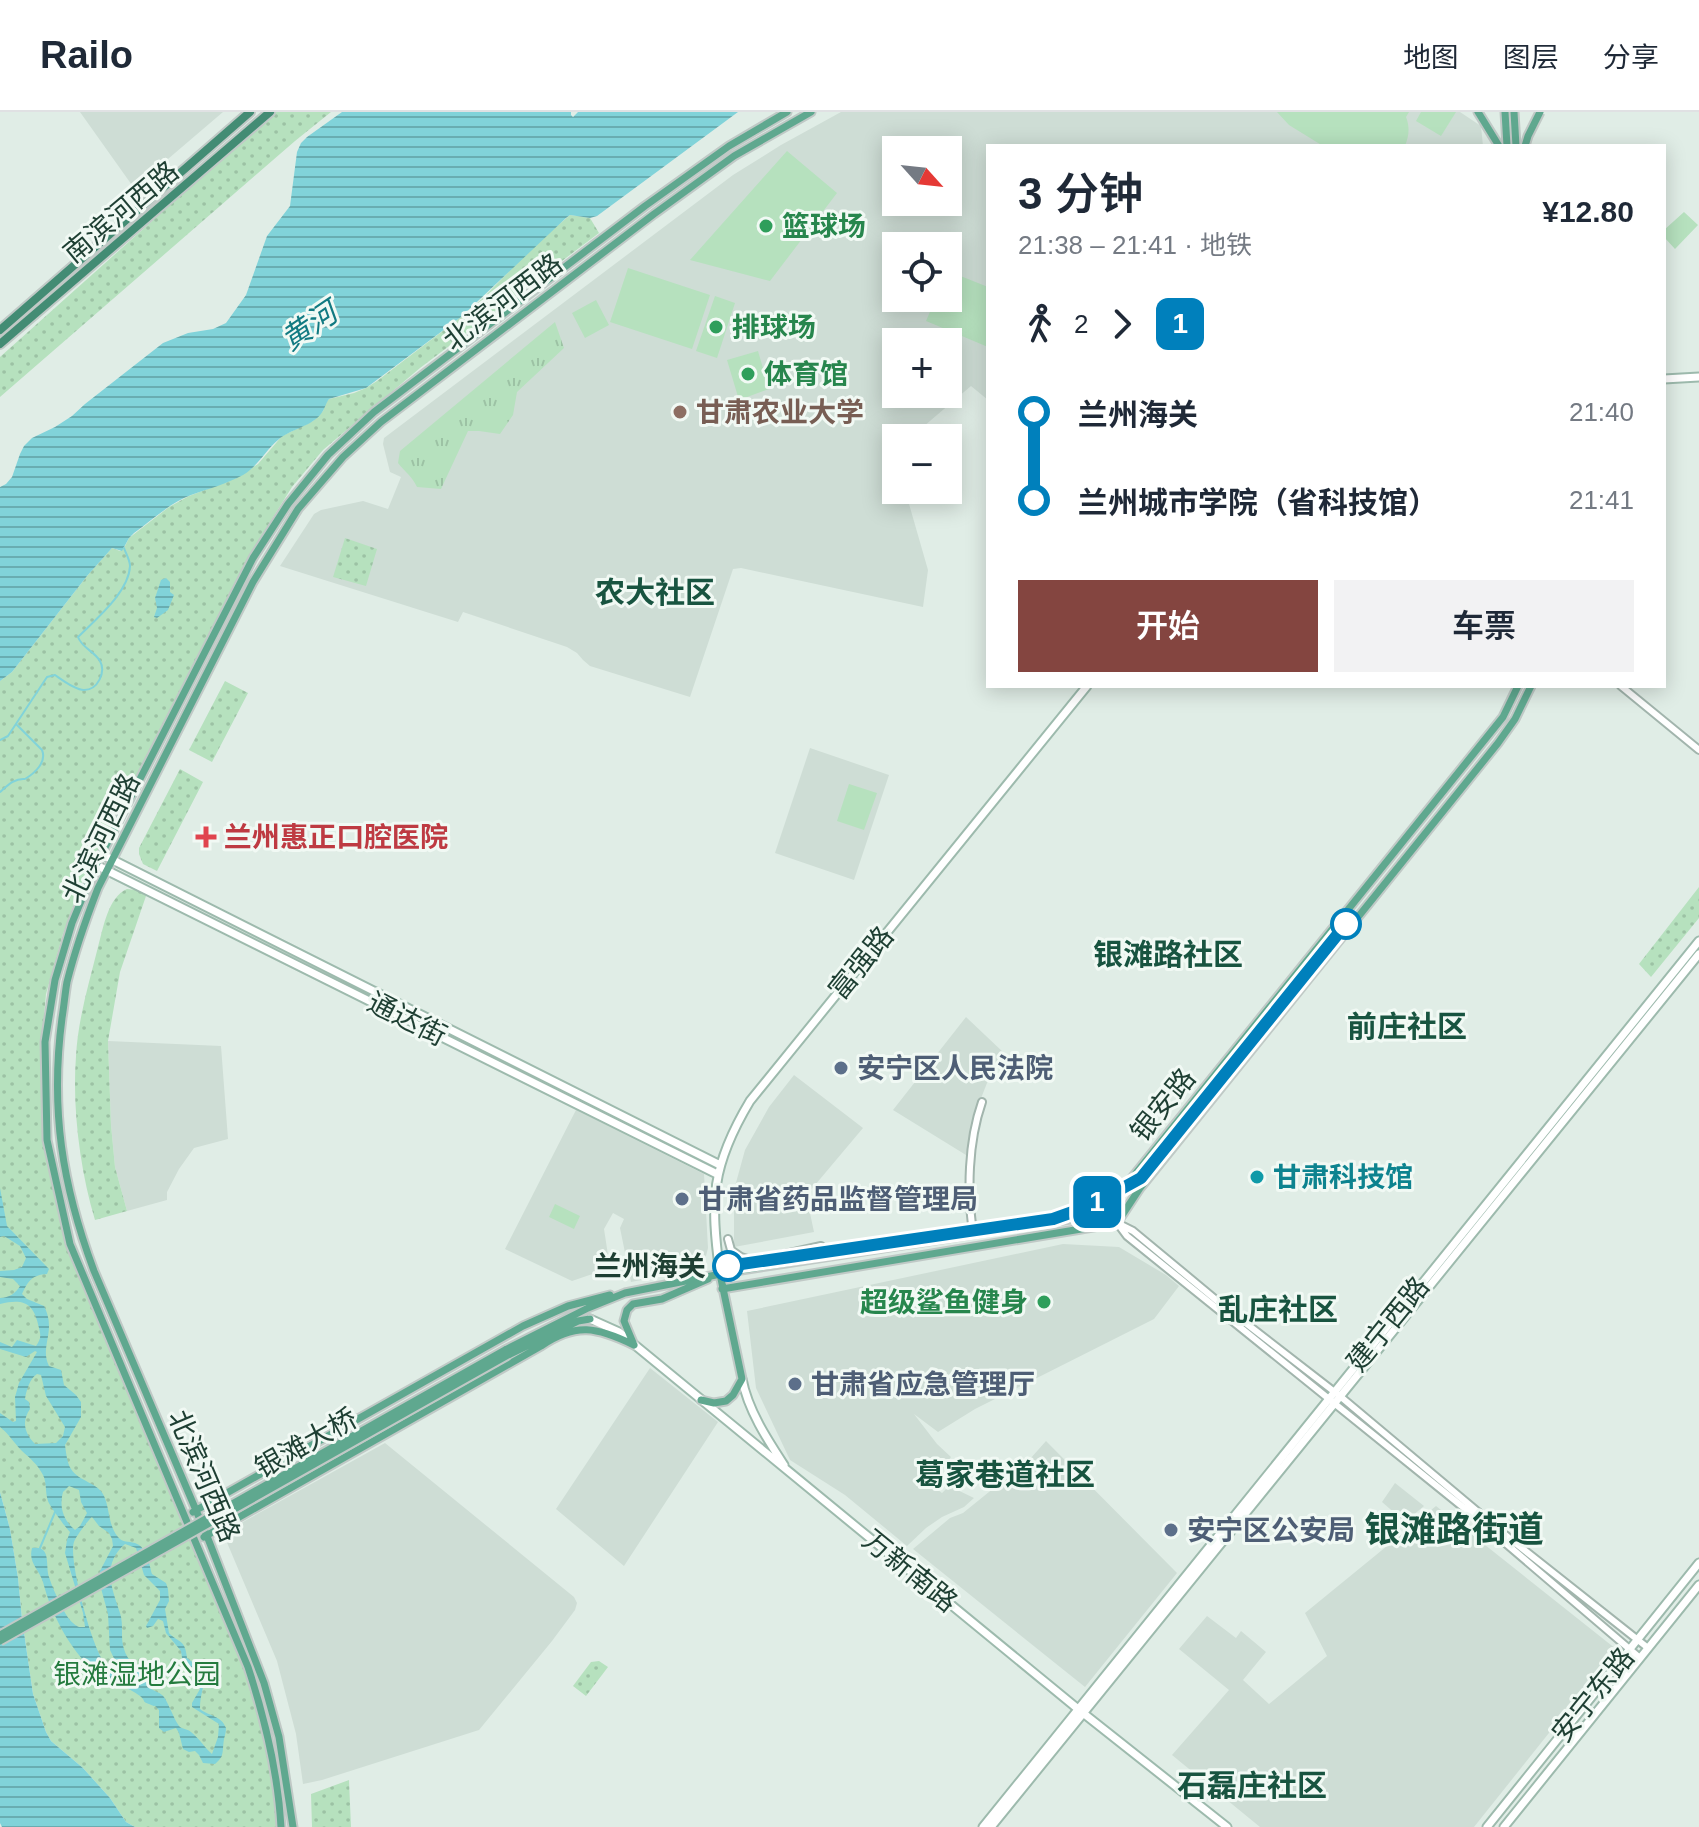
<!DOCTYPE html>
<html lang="zh">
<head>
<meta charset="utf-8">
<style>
  body { margin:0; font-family:Arial,"Noto Sans SC",sans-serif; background:#f2f2f3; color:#1f2937; height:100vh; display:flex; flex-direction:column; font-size:30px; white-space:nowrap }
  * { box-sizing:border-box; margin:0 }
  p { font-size:26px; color:#747a83 }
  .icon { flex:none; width:44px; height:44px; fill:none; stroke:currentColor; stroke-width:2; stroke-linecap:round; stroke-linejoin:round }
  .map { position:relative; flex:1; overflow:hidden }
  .panel { position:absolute; left:986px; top:32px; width:680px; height:544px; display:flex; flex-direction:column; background:#fff; border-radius:0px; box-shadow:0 4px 20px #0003 }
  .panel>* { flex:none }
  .badge { padding:0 16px; border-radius:12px; font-size:28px; line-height:52px }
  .needle { width:52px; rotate:117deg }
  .buttons { position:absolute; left:882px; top:24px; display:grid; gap:16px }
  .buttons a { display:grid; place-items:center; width:80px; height:80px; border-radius:0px; background:#fff; box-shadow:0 4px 20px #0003; font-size:40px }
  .map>.badge { position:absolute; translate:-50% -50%; box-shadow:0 0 0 4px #fff }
  .legs { display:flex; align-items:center; gap:12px; height:88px; padding:0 32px; font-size:26px }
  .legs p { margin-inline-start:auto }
  .summary { display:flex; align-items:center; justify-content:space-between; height:136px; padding:0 32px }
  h1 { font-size:44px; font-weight:600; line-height:60px }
  .primary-button { display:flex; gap:16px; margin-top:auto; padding:16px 32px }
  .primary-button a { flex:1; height:92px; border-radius:0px; background:#844540; color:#fff; font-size:32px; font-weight:600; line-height:92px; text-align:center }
  .primary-button a+a { background:#f2f2f3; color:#1f2937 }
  ul { padding:0 32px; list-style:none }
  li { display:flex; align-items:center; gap:28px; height:88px; font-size:30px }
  li i { display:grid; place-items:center; width:12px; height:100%; margin:0 10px; background:currentColor }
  li i::after { content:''; width:20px; height:20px; margin:-10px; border:6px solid; border-radius:50%; background:#fff }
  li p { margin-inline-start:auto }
  li:first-child i { background:linear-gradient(#0000 50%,currentColor 0) }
  li:last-child i { background:linear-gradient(currentColor 50%,#0000 0) }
  header { display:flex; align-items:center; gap:48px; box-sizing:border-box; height:112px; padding:0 40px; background:#fff; border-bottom:2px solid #e0e1e3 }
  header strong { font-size:38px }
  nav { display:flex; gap:44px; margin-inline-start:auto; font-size:28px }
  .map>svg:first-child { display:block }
  .built { fill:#ceddd5; fill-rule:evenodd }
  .grass { fill:url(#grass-tufts) }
  .park { fill:url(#park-dots) }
  .garden { fill:#b6e1be }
  .water { fill:url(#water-rules); fill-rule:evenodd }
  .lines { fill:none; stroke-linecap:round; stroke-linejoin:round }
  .stream { stroke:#81d3d9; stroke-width:2 }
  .tertiary-casing { stroke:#a2b5ad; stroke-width:10 }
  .secondary-casing { stroke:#9dbaad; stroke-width:11 }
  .primary-casing { stroke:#c0c9c6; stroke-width:11 }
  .trunk-casing { stroke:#c0c9c6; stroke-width:12 }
  .tertiary { stroke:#fff; stroke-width:6 }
  .secondary { stroke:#fff; stroke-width:7 }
  .primary { stroke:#5fa88f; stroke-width:7 }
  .trunk { stroke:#438c74; stroke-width:8 }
  .primary-bridge-casing { stroke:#c0c9c6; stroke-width:11; stroke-linecap:butt }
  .primary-bridge { stroke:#5fa88f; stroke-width:7 }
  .line-1-casing { stroke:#fff; stroke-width:18 }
  .line-1 { stroke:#0080bc; stroke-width:12 }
  .leisure-dot { fill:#2e9e5b; stroke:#f1f9f4; stroke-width:3 }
  .education-dot { fill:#8d6e63; stroke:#f1f9f4; stroke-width:3 }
  .health-dot { fill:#e0444e; stroke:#f1f9f4; stroke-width:3 }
  .stop-1-dot { fill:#fff; stroke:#0080bc; stroke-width:4 }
  .service-dot { fill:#5c6f8a; stroke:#f1f9f4; stroke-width:3 }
  .culture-dot { fill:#0f9aa8; stroke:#f1f9f4; stroke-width:3 }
  .labels { text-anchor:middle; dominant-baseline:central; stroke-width:6; stroke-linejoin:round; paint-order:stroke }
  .street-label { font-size:28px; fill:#1e3f33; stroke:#f1f9f4 }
  .leisure-label { font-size:28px; font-weight:bold; fill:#27864d; stroke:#f1f9f4; text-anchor:start }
  .education-label { font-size:28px; font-weight:bold; fill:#785e54; stroke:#f1f9f4; text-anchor:start }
  .health-label { font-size:28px; font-weight:bold; fill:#be3a42; stroke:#f1f9f4; text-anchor:start }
  .service-label { font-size:28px; font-weight:bold; fill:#4e5e75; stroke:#f1f9f4; text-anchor:start }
  .culture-label { font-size:28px; font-weight:bold; fill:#0d838f; stroke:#f1f9f4; text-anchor:start }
  .stop-label { font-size:28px; font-weight:bold; fill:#1e3f33; stroke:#f1f9f4; text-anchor:end }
  .park-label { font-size:28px; fill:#247b3e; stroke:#f1f9f4 }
  .water-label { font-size:30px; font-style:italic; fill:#117a82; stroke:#f1f9f4 }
  .neighbourhood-label { font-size:30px; font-weight:bold; fill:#185440; stroke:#f1f9f4 }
  .district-label { font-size:36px; font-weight:bold; fill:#185440; stroke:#f1f9f4 }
</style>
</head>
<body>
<header>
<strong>Railo</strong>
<nav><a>地图</a><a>图层</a><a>分享</a></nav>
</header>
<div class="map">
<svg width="1699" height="1715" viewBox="0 0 1699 1715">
  <defs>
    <pattern id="grass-tufts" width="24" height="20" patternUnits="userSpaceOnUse" patternTransform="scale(2)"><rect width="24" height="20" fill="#b6e1be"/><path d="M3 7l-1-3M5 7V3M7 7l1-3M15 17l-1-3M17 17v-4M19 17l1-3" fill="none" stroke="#9cc2a4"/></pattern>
    <pattern id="park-dots" width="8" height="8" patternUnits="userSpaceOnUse" patternTransform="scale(2)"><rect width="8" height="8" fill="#b6e1be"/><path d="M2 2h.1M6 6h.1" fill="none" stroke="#9cc2a4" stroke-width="1.8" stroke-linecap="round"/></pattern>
    <pattern id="water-rules" width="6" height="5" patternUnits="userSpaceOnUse" patternTransform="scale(2)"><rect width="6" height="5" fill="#81d3d9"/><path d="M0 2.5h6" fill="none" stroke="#69adb1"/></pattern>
  </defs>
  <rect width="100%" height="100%" fill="#e0ede6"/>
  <path class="built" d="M80,0H223L134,76Z
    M841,0H1460L1481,14L1483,34H1202L1200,33L1198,34H988V288L971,274L910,326H896V337L894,339L896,345V378H905L928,458L923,495L741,456L733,457L690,585L590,554L583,548L577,541L567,535L463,500L458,510L280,454L314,402L321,398L363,389L388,397L401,365L390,360L383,332L384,326L733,63L781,33ZM896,38H948V90H896ZM896,134H948V186H896ZM896,230H948V282H896Z
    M810,636L889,663L854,768L775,741Z
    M966,905L1004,941L987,971L978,994L966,1043L893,998Z
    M108,929L221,934L228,1027L194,1036L179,1057L167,1080V1088L127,1099L115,1055L111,1013Z
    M794,963L863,1016L810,1079L807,1087L814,1120L734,1135V1078L745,1038L769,995Z
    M576,998L704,1062L708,1136L703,1156L631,1170L620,1116L624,1107L613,1101L604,1117L610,1156L572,1169L505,1137Z
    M1063,1132L1119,1135L1166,1163L1179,1174L1154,1207L975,1297L938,1320L914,1302L937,1332L951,1345L930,1372L942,1381L949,1374L974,1386L964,1395L942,1405L926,1416L907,1434L845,1383L790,1348L756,1276L747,1199Z
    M650,1256L718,1310L624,1454L556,1397Z
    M1046,1329L1177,1461L1085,1575L913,1437L950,1406L963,1401L1010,1363L1015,1364Z
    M385,1331L574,1485L577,1491L575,1498L552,1529L479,1618L322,1668L303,1672L296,1622L277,1549L223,1421Z
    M1395,1371L1424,1394L1405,1410L1382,1390Z
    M1436,1394L1616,1537L1474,1715H1260L1172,1643L1229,1578L1179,1537L1207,1504L1236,1526L1241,1519L1266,1540L1243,1568L1269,1592L1327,1544L1305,1501Z"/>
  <path class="grass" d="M555,210L564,236L517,280L513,303L500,322L479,319H468L441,377L417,375C412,364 405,360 398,351L400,339Z"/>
  <path class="park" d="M274,0H331L295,29L0,285V245Z
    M570,103L590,106L599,121L420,256L323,338L292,375L252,439L83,767L63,822L46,882L41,938L47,1028L70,1132L261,1593L281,1715H135L126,1710L110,1686L83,1656L51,1629L46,1620L33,1582L22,1507L18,1466L10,1417L0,1380V569L12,560L87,464L112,436L120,439L124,436L129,426L169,395L189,384L236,366L258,352L282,324L313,309L323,299L326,290L329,287L354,281L366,276L377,269L461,205L482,187L535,133Z
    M345,426L377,437L366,474L333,465Z
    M225,569L248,581L212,650L189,638Z
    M180,657L203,670L157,759L143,752L139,742V736Z
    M1699,775V806L1651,865L1639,852Z
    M127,777L137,778L146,784L120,860L108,929L111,1013L115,1055L127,1099L95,1108C80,1058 72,996 76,944C78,907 89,871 98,835C103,817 108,785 127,777Z
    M599,1549L608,1555L586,1584L573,1574L591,1550Z
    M349,1668L351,1715H312L311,1682Z"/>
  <path class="garden" d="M1277,0H1409L1406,5C1410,15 1409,24 1405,34H1323L1289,13Z
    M1421,0H1456L1441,24L1416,9Z
    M787,39L837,81L770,169L690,148Z
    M1684,100L1698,113L1675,137L1664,125V118Z
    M628,156L710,183L692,237L610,210Z
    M948,159L988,175V235L926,209L936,186H948Z
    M715,184L735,191L717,246L696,239Z
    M596,188L609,213L585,226L572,201Z
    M758,239L769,277L739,288L727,248Z
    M849,672L877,681L864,718L837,709Z
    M555,1092L580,1104L574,1117L549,1105Z"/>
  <path class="water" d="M342,0H571V3L573,5L578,0H738L597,104L590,106L570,103L566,106L461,205L366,276L329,287C325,292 325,298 320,303C310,315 290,317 278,328C265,339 258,354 243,363C226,372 208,377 191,383C170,391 152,408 134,421L129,426L122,439L112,436L87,464L12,560L0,569V375L6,372L12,365L20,342L24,334L32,326L55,315L72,304L85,292L163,231L188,221L213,217L226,211L246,183L267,124L290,94L297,40L301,31L307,25Z
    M166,466L170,470V480L174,483L168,498L157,506L154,505L157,496L155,486L161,468Z
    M0,1076L7,1114L49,1157L47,1162C32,1163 28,1169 22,1182L27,1187L44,1194C47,1200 49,1206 49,1214C49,1228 42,1240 49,1254L61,1258L64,1273L76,1283L81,1290V1305L65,1333C66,1340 67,1351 71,1357C79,1370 98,1370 104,1384C110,1397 108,1413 118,1425C123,1431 128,1429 135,1431C147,1435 149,1451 152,1462L166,1471L168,1477L169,1489L165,1497L169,1521C180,1532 185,1527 187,1546C215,1566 200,1570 200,1597C210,1605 221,1603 226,1616C226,1620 225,1623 224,1627C222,1639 225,1644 215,1652L203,1651L199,1643L195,1639L189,1640L183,1637L179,1621L176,1616L164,1620L159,1616V1598C151,1590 159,1597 149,1592C141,1589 147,1590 140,1584C129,1575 113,1572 101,1564C73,1545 51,1502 43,1470C39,1457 28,1451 32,1436C52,1433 45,1453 49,1465C52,1475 65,1505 73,1511C79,1516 79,1515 85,1515L83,1501L65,1441L67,1428L70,1420C66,1416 49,1393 48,1389C45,1380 47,1371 43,1363C38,1353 30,1346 22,1339C14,1331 9,1322 0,1315V1301L13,1310L16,1309L15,1285L19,1271L37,1240L35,1239L26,1245L0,1237V1230L12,1235L17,1228L36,1234C41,1227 41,1224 39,1216C34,1191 24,1186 0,1192V1186C9,1186 16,1181 20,1174L13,1167L0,1165V1159L14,1158L22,1155L26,1146L20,1134L4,1124L0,1125ZM37,1262L41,1263L46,1284L65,1315L63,1324L56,1331L35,1332C25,1322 21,1310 30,1297L29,1290L25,1287C26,1279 30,1266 37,1262ZM69,1374L79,1378L81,1390L87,1401L80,1414L75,1418C63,1408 59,1395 63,1380ZM92,1405L99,1414L109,1421L112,1427L113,1434L100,1459L99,1469L108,1502L110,1538L123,1565C115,1562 109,1558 104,1550C92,1535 68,1447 74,1430C75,1426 88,1408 92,1405ZM125,1432L136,1436L144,1463L160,1479V1488L146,1514L147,1516L153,1514L158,1507L163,1509L166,1521L181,1539L183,1552C195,1563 197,1560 200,1577L192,1591V1595L219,1612L218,1625L212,1642C205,1636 199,1626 191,1620C188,1617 183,1617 180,1615C174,1609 168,1588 162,1583C159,1580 154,1579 151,1577C147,1572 145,1566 141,1562C136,1554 127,1548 124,1537C120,1526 124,1513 120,1501C112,1476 101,1453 125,1432Z
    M0,1380L10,1417L18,1466L22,1507L33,1582L46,1620L51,1629L83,1656L110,1686L126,1710L135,1715H2L0,1711Z"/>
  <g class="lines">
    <path class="stream" d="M0,628L8,624L47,565L55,563C62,568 75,578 84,578C98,578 106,560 100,549C94,539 82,536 78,525C96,507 129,480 130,454C130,448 126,442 124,436
      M0,680C8,673 15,666 25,667C35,661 47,650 42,638L17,613
      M40,1436L55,1400"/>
    <g class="tertiary-casing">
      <path id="tertiary" d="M1621,574L1699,638
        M1104,1093L1127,1124L1469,1400L1640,1546
        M1121,1113L1133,1119L1221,1192L1341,1285L1509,1426L1648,1536
        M973,1122C967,1080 968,1030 982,990
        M728,1127L731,1138L741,1145L754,1149L821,1134
        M732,1157L754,1149"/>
    </g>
    <g class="secondary-casing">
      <path id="secondary" d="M1664,267L1699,265
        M101,742L720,1053
        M96,753L717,1062
        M720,1162C710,1088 711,1054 750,989L1087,574
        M590,1207L619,1220L1078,1597L1227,1715
        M742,1267C748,1298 767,1327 784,1353
        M983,1715L1699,829
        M991,1715L1699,842
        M1487,1715L1699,1451
        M1504,1715L1699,1473"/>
    </g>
    <g class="primary-casing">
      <path id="primary" d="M1478,0L1499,34
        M1505,0L1507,34
        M1514,0L1516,34
        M722,1177L1117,1111L1140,1076L1498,631L1515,607L1531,574
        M634,1233L624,1209L627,1198L633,1192L662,1187L708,1167
        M505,1238L588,1196L625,1181L741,1158L1109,1101L1124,1076L1503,605L1518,574
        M508,1243L578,1209L590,1207
        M701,1288L714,1291L726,1289L733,1283L742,1267L720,1162
        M193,1400L523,1214L568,1194L610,1183
        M204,1425L541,1234C576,1210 597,1215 634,1233
        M281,1715C278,1660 265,1607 248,1555L70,1132L47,1028L45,930L55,868L72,811L96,753L253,446L288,392L328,343L374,300L645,94L729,34L787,0
        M293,1715L279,1625L264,1571L207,1424L94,1159C62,1073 50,997 62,906C64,894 65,881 67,870C75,838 86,807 98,776L253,470L298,397L343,345L381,310L654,102L734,44L811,0"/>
    </g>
    <g class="trunk-casing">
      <path id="trunk" d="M0,218L250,0
        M0,232L270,0"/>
    </g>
    <use href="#tertiary" class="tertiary"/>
    <use href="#secondary" class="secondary"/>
    <use href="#primary" class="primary"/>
    <use href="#trunk" class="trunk"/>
    <g class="primary-bridge-casing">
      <path id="primary-bridge" d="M1525,34L1528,24L1540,0
        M0,1523L505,1238
        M0,1529L508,1243"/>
    </g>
    <use href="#primary-bridge" class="primary-bridge"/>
  </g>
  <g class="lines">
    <g class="line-1-casing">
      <path id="line-1" d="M728,1154L1053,1107L1092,1093L1141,1066L1346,812"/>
    </g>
    <use href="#line-1" class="line-1"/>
  </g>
  <g class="leisure-dot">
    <circle cx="766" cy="114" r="8"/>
    <circle cx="716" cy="215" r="8"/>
    <circle cx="748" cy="262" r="8"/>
    <circle cx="1044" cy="1190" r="8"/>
  </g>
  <circle class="education-dot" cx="680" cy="300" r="8"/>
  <path class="health-dot" d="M202 713h8v8h8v8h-8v8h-8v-8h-8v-8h8z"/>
  <g class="stop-1-dot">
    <circle cx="1346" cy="812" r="14"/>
    <circle cx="728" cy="1154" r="14"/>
  </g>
  <g class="service-dot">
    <circle cx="841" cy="956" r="8"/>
    <circle cx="682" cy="1087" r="8"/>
    <circle cx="795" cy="1272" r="8"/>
    <circle cx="1171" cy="1418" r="8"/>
  </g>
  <circle class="culture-dot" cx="1257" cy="1065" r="8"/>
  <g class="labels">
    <g class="street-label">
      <text transform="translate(121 100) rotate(-40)">南滨河西路</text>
      <text transform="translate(503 190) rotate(-37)">北滨河西路</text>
      <text transform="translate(101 726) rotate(-64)">北滨河西路</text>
      <text transform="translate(861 851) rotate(-51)">富强路</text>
      <text transform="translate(407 907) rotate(27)">通达街</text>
      <text transform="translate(1163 993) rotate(-51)">银安路</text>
      <text transform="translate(1388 1212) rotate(-51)">建宁西路</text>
      <text transform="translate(306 1331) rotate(-29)">银滩大桥</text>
      <text transform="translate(204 1364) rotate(67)">北滨河西路</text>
      <text transform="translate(910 1459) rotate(39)">万新南路</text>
      <text transform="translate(1593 1583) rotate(-51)">安宁东路</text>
    </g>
    <g class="leisure-label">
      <text x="782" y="114">篮球场</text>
      <text x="732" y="215">排球场</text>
      <text x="764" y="262">体育馆</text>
      <text x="1028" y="1190" text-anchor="end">超级鲨鱼健身</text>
    </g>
    <g class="education-label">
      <text x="696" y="300">甘肃农业大学</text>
    </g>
    <g class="health-label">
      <text x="224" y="725">兰州惠正口腔医院</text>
    </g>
    <g class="service-label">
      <text x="857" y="956">安宁区人民法院</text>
      <text x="698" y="1087">甘肃省药品监督管理局</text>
      <text x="811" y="1272">甘肃省应急管理厅</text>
      <text x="1187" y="1418">安宁区公安局</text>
    </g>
    <g class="culture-label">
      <text x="1273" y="1065">甘肃科技馆</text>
    </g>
    <g class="stop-label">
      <text x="706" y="1154">兰州海关</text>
    </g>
    <g class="park-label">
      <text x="137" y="1562">银滩湿地公园</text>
    </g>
    <g class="water-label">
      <text transform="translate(309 214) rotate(-34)">黄河</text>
    </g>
    <g class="neighbourhood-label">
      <text x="655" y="480">农大社区</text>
      <text x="1168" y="842">银滩路社区</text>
      <text x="1407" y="914">前庄社区</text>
      <text x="1278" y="1197">乱庄社区</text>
      <text x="1005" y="1362">葛家巷道社区</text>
      <text x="1252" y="1673">石磊庄社区</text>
    </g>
    <g class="district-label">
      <text x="1454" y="1417">银滩路街道</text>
    </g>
  </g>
</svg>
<div class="buttons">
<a><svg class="needle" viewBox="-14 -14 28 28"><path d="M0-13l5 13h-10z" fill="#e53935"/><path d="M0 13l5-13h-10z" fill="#747a83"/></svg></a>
<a><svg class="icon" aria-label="locate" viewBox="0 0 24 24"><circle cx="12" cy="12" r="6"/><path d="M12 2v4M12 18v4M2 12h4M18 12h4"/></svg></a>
<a>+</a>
<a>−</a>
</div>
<b class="badge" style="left:1097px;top:1090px;background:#0080bc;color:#fff">1</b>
<section class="panel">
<div class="summary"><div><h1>3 分钟</h1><p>21:38 – 21:41 · 地铁</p></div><b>¥12.80</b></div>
<div class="legs"><svg class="icon" aria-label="walk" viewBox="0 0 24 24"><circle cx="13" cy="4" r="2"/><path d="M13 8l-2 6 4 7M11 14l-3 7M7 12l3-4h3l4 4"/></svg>2<svg class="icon" aria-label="forward" viewBox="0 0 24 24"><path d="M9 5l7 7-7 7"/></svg><b class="badge" style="background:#0080bc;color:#fff">1</b></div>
<ul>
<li><i style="color:#0080bc"></i><b>兰州海关</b><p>21:40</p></li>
<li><i style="color:#0080bc"></i><b>兰州城市学院（省科技馆）</b><p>21:41</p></li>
</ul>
<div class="primary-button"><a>开始</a><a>车票</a></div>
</section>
</div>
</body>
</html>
